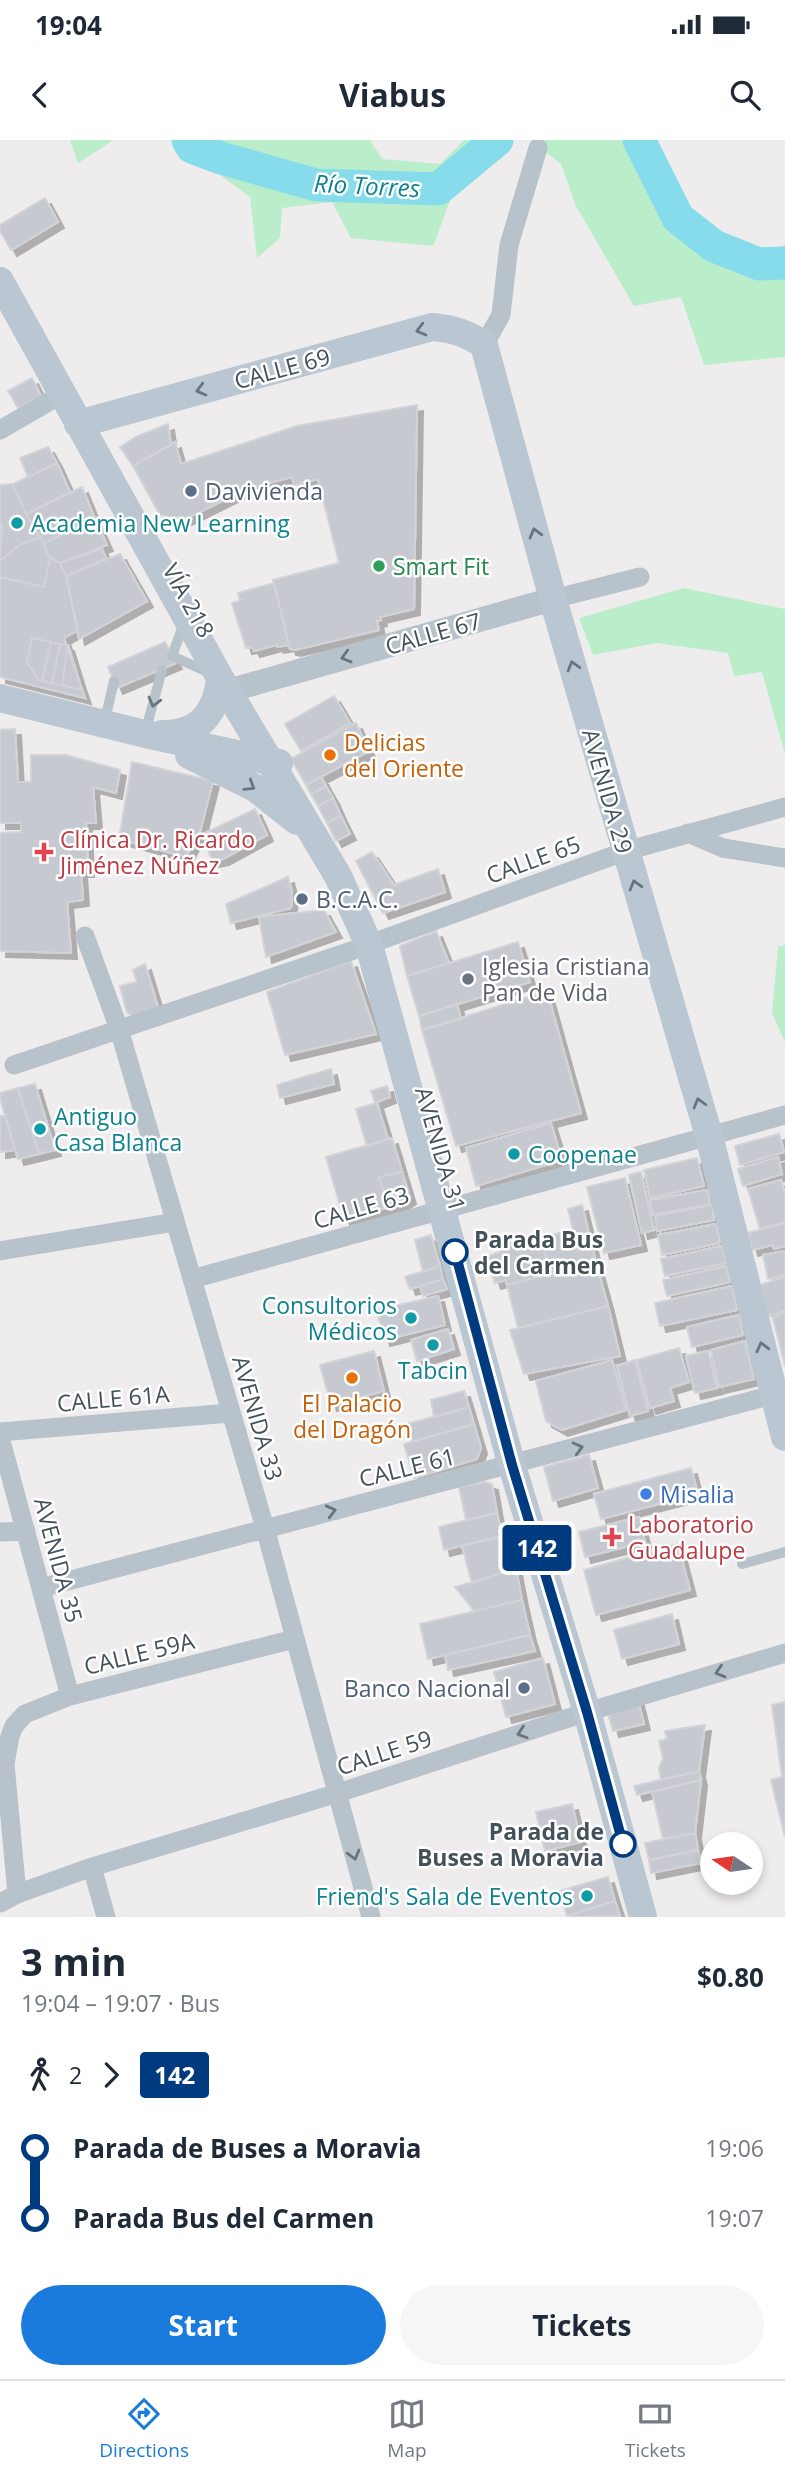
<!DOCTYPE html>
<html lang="en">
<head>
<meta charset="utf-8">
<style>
  body { margin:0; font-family:"Open Sans",sans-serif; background:#f6f6f7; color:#1f2937; height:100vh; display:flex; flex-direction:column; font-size:26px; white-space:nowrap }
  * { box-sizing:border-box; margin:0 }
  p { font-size:23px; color:#747a83 }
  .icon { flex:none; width:38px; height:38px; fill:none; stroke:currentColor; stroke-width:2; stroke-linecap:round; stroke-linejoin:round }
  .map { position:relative; height:1777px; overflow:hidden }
  .side { display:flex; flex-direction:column; background:#fff; flex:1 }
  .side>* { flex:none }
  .badge { padding:0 14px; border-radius:5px; font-size:24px; line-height:46px }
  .needle { width:46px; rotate:283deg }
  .fabs { position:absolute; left:700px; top:1692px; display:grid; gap:14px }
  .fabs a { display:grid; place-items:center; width:63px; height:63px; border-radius:50%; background:#fff; box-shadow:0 4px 10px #0003; font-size:35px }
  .map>.badge { position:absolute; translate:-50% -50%; box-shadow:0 0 0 4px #fff }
  .legs { display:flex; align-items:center; gap:10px; height:77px; padding:0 21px; font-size:23px }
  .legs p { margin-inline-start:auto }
  .overview { display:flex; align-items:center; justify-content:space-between; height:119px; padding:0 21px }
  h1 { font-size:38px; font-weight:700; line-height:52px }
  .primary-button { display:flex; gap:14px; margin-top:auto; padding:14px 21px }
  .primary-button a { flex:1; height:80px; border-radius:42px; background:#1a7bdc; color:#fff; font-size:28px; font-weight:700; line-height:80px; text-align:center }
  .primary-button a+a { background:#f6f6f7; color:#1f2937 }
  ul { padding:0 21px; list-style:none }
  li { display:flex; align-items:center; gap:24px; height:70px; font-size:26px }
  li i { display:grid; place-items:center; width:10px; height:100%; margin:0 9px; background:currentColor }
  li i::after { content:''; width:18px; height:18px; margin:-9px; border:5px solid; border-radius:50%; background:#fff }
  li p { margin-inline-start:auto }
  li:first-child i { background:linear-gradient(#0000 50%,currentColor 0) }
  li:last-child i { background:linear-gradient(currentColor 50%,#0000 0) }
  .status { display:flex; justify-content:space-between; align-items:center; height:49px; padding:0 35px; background:#fff; direction:ltr }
  .status svg { height:19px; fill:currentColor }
  header { display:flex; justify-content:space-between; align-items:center; height:91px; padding:0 21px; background:#fff; font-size:32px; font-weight:700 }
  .dock { display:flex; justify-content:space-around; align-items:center; height:98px; border-top:2px solid #e0e1e3; background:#fff; font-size:19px; color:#747a83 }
  .dock a { display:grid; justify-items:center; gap:4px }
  .dock .selected { color:#1a7bdc }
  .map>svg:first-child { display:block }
  .green { fill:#baeecb }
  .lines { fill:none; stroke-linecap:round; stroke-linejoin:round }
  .river { stroke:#87dceb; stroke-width:33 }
  .building { fill:#c6cad0; stroke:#d1d3d8; stroke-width:2; filter:url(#shadow) }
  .service { stroke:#b8c2ca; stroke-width:10 }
  .minor { stroke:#b8c2ca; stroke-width:19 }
  .tertiary { stroke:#b8c2ca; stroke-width:24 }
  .secondary { stroke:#bac6d1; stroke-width:28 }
  .oneway { stroke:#68747e }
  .oneway2 { stroke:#68737c }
  .line-1-casing { stroke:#fff; stroke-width:16 }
  .line-1 { stroke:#003b80; stroke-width:10 }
  .service-dot { fill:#5c6f8a; stroke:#fff; stroke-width:2.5 }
  .culture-dot { fill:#0f9aa8; stroke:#fff; stroke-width:2.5 }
  .leisure-dot { fill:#2e9e5b; stroke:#fff; stroke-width:2.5 }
  .food-dot { fill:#e8710a; stroke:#fff; stroke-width:2.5 }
  .health-dot { fill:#e0444e; stroke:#fff; stroke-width:2.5 }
  .worship-dot { fill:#6b7280; stroke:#fff; stroke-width:2.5 }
  .stop-1-dot { fill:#fff; stroke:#003b80; stroke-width:3.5 }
  .shop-dot { fill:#3f7fe0; stroke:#fff; stroke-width:2.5 }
  .labels { text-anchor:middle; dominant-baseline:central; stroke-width:5; stroke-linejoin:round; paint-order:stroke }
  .street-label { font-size:23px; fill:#45515a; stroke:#fff }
  .service-label { font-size:23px; fill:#4e5e75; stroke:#fff; text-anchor:start }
  .culture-label { font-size:23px; fill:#0d838f; stroke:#fff; text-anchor:start }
  .leisure-label { font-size:23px; fill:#27864d; stroke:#fff; text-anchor:start }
  .food-label { font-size:23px; fill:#c56008; stroke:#fff; text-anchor:start }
  .health-label { font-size:23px; fill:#be3a42; stroke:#fff; text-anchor:start }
  .worship-label { font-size:23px; fill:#5b616d; stroke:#fff; text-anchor:start }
  .stop-label { font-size:23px; font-weight:bold; fill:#45515a; stroke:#fff; text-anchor:start }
  .shop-label { font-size:23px; fill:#366cbe; stroke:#fff; text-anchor:start }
  .water-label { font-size:24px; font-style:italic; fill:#0d8296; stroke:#fff }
</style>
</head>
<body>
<div class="status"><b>19:04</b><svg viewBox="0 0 49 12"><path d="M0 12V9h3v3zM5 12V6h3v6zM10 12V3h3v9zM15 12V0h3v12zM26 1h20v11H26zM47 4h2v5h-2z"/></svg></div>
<header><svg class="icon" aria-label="back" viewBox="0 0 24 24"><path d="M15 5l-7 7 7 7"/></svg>Viabus<svg class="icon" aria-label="search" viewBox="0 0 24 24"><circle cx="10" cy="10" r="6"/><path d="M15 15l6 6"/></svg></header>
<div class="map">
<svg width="785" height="1777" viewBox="0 0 785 1777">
  <defs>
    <filter id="shadow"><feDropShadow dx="6" dy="6" stdDeviation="0" flood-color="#0004"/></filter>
  </defs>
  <rect width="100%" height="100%" fill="#efeced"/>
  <path class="green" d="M70,0H114L78,23Z
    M172,0H370L382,19L440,24L464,0H499L471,18L458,40L433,106L351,98L332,62L282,68L280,98L257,118L250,57Z
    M530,0H652L678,61L698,88L759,117L785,105V217L704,225L681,157L634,166L576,66L561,24Z
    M684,448L785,469V614L762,532L734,536L728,513L657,503L593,515L579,478Z
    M785,805V902L772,873L778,807Z"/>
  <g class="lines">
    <path class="river" d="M188,0L192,7L221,18L316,45L438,49L497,0
      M639,0L678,78L714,106L759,124L785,123"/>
  </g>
  <path class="building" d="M45,58L58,82L11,110L0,91V85Z
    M32,238L41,256L18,268L8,251Z
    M417,265L414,469L380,477L381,480L377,481L379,490L295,510L290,509L273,440L339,423L318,339L294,345L292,337L246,349L182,381L160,375L133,326L175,302L181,324L297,286Z
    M168,284L171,305L133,326L120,307L136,297Z
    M48,307L57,323L28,337L20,318Z
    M57,323L70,352L26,374L13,344Z
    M13,344L26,374L44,403L48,416L60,423L66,436L78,490L64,498L85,558L0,537V345Z
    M13,344L26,374L40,397L19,405L0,421L2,385L0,382V345Z
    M82,347L95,379L44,403L26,374Z
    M95,379L107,405L60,423L48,416L44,403Z
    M40,397L50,418L44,447L0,437V421L19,405Z
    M102,409L106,418L66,436L60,423Z
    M120,414L147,461L79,499L66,436Z
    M274,443L289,505L278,507L276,505L254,511L252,507L246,508L232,463L240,461L238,453Z
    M32,498L51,502L42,541L38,540L27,522Z
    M51,502L60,504L52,543L42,541Z
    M165,502L176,523L117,548L108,527Z
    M60,504L68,505L62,545L52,543Z
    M68,505L82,550L62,545Z
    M334,556L350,583L301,611L285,584Z
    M356,583L369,611L306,645L291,619Z
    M15,589L18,642H31V615H66L120,630L116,653L93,647L96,683H86L88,731H81L83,760L67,762L71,813L0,811V693L21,692V683H0V590Z
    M132,622L213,641L200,692L186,717L119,699Z
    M321,636L326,646L311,654L306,645Z
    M326,646L333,658L318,666L311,654Z
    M333,658L341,676L327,683L318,666Z
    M255,669L267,695L223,719L212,721L203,694Z
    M341,676L350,694L336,701L327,683Z
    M372,712L394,745L438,729L445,752L383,773L356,721Z
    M288,737L292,752L291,768L231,783L226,764Z
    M324,770L336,792L266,817L259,777Z
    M436,791L449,823L407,836L400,806Z
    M518,802L530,842L419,876L407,836Z
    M351,821L376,894L285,915L267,852Z
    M145,824L158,867L135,876L127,873L120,846L137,842L133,830Z
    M547,851L581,973L456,1006L422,890Z
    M457,864L461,879L422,890L419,876Z
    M331,929L334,944L280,958L277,945Z
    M35,944L55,1010L39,1014L18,948Z
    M387,946L390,957L375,963L371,951Z
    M18,948L39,1014L18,1019L0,958V953Z
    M377,963L388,999L367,1006L356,969Z
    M0,976H5L15,1010L0,1012Z
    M551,983L562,1020L476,1046L466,1008Z
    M779,994L784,1012L740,1025L735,1006Z
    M392,998L410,1058L401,1064L344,1079L326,1017Z
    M778,1017L782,1034L743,1046L738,1029Z
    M697,1018L704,1046L650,1058L644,1030Z
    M402,1032L410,1058L401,1064L388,1068L379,1037Z
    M641,1032L654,1090L642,1093L629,1035Z
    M625,1038L641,1105L604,1113L587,1047Z
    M781,1040L785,1054V1082L760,1089L748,1049Z
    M707,1050L710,1064L653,1075L650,1060Z
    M582,1065L596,1122L550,1134L541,1097L573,1090L568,1069Z
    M712,1065L714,1080L657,1091L655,1076Z
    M785,1083V1106L774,1109L772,1105L752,1110L748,1093Z
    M716,1084L720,1103L662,1115L658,1095Z
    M540,1093L550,1134L507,1145L506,1140L495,1143L486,1117L500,1112L498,1107Z
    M431,1095L440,1126L423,1132L415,1100Z
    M722,1106L726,1123L665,1136L661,1119Z
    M785,1111V1135L768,1139L763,1115Z
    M596,1122L608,1166L518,1188L507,1145Z
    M440,1126L443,1139L410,1149L405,1137Z
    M726,1126L730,1142L667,1156L663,1140Z
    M785,1137V1171L768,1176L760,1145Z
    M443,1139L447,1149L423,1156L420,1146Z
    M732,1146L737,1170L660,1186L655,1163Z
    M438,1156L445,1185L384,1200L377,1170Z
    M608,1166L620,1216L524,1234L510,1190Z
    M785,1173V1226L773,1178Z
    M739,1175L743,1195L692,1207L687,1187Z
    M448,1189L454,1209L417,1221L411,1200Z
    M745,1201L754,1239L719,1247L711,1210Z
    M679,1208L689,1242L670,1248L674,1261L650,1268L637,1220Z
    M374,1211L384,1251L331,1265L320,1225Z
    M708,1211L717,1248L695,1253L686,1216Z
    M612,1220L626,1270L562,1290L546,1281L536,1241Z
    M635,1220L648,1271L630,1276L617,1226Z
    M464,1251L469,1267L434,1277L431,1260Z
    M469,1267L474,1284L412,1302L407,1284Z
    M474,1284L481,1308L477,1319L414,1338L404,1304Z
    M589,1315L598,1348L553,1361L544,1327Z
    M691,1328L698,1354L601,1379L594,1354Z
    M485,1342L492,1344L497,1373L466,1380L459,1347Z
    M497,1373L502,1396L444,1410L439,1387Z
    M639,1377L645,1402L585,1417L579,1392Z
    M498,1397L508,1431L472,1443L462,1406Z
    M678,1404L690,1450L596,1475L584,1430Z
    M516,1429L522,1460L474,1471L455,1447Z
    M522,1460L530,1495L428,1519L420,1484Z
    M672,1474L679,1504L622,1519L614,1490Z
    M530,1495L535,1511L448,1530L445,1515Z
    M543,1518L555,1564L506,1577L494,1532Z
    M638,1560L644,1584L613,1591L609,1577L614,1565Z
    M785,1562V1636L782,1637L772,1565Z
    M705,1585L699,1631L661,1640L659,1628L663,1619L659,1601L667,1599L665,1591Z
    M699,1631L701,1640L637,1655L634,1646Z
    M785,1636V1697L771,1640Z
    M701,1640L695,1693L663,1699L652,1652Z
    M572,1664L581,1702L545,1711L536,1672Z
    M695,1693L698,1710L649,1720L645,1703Z
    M698,1710L701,1723L651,1733L649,1720Z
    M608,1737L615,1761L567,1776L560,1751Z
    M615,1761L620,1776L567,1777V1776Z"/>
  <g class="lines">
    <path class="service" d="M184,483L172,516L210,533
      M105,580L114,541
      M145,593L162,530
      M742,1424L785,1412"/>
    <path class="minor" d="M484,205L501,175L509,105L538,8
      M0,290L62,254
      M553,459L640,437
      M688,693L723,708L785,718
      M85,796L119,889L265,1388L371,1777
      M381,800L626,711L785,667
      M14,925L369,805
      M0,1111L175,1082
      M192,1139L785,975
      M0,1292L230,1273
      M0,1297L70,1556
      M0,1392L26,1391
      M41,1448L784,1252
      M92,1727L106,1777
      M17,1754L5,1624L10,1596L14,1586L25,1574L70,1556L294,1499
      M0,1763L17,1754L92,1727L338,1653L587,1572L785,1513"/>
    <path class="tertiary" d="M228,551L553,459"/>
    <path class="secondary" d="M0,141L220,538L338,736L369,805L512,1326L587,1572L643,1777
      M78,284L432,187C453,189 467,193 484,205L553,459L709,996L785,1297
      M0,558L145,594L279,623
      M162,594C200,594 216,573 220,538
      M189,615L255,648L297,681"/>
  </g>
  <defs><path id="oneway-chevron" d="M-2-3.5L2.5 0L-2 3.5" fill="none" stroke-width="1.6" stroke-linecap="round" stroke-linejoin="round" transform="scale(1.75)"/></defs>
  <g class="oneway">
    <use href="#oneway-chevron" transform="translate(421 190) rotate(165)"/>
    <use href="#oneway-chevron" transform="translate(201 250) rotate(165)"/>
    <use href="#oneway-chevron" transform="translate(535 393) rotate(-105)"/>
    <use href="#oneway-chevron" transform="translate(573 526) rotate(-106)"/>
    <use href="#oneway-chevron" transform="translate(250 646) rotate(32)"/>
    <use href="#oneway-chevron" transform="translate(635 745) rotate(-106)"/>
    <use href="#oneway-chevron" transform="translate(699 963) rotate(-106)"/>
    <use href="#oneway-chevron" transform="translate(762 1207) rotate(-104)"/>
  </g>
  <g class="oneway2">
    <use href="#oneway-chevron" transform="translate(346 517) rotate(164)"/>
    <use href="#oneway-chevron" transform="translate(154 562) rotate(105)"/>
    <use href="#oneway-chevron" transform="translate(578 1308) rotate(-15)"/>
    <use href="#oneway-chevron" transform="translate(331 1371) rotate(-14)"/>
    <use href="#oneway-chevron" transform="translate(720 1532) rotate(163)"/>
    <use href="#oneway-chevron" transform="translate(522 1593) rotate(162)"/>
    <use href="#oneway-chevron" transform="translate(354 1715) rotate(75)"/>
  </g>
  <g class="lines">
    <g class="line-1-casing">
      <path id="line-1" d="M455,1112L512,1325L587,1572L623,1704"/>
    </g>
    <use href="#line-1" class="line-1"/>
  </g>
  <g class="service-dot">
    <circle cx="191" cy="351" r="7"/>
    <circle cx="302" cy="759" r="7"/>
    <circle cx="524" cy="1548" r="7"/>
  </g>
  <g class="culture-dot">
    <circle cx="17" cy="383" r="7"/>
    <circle cx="40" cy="989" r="7"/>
    <circle cx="514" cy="1014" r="7"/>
    <circle cx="411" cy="1178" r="7"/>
    <circle cx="433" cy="1205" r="7"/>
    <circle cx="587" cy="1756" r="7"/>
  </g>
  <circle class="leisure-dot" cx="379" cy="426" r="7"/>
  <g class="food-dot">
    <circle cx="330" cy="615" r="7"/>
    <circle cx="352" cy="1238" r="7"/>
  </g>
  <g class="health-dot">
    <path d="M40.5 701.5h7v7h7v7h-7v7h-7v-7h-7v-7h7z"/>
    <path d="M608.5 1386.5h7v7h7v7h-7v7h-7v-7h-7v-7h7z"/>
  </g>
  <circle class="worship-dot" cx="468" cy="839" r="7"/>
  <g class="stop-1-dot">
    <circle cx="455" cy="1112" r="12"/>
    <circle cx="623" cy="1704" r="12"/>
  </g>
  <circle class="shop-dot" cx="646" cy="1354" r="7"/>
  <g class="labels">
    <g class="street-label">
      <text transform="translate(282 228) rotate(-15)">CALLE 69</text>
      <text transform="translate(189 460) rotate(61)">VÍA 218</text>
      <text transform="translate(433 493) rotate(-16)">CALLE 67</text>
      <text transform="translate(608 651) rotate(74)">AVENIDA 29</text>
      <text transform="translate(533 719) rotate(-20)">CALLE 65</text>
      <text transform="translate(441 1009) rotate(74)">AVENIDA 31</text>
      <text transform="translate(361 1067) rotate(-16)">CALLE 63</text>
      <text transform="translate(113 1258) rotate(-5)">CALLE 61A</text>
      <text transform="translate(258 1278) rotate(74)">AVENIDA 33</text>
      <text transform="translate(407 1327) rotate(-14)">CALLE 61</text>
      <text transform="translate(59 1420) rotate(75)">AVENIDA 35</text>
      <text transform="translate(139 1513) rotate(-14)">CALLE 59A</text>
      <text transform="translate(384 1612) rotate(-18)">CALLE 59</text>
    </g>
    <g class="service-label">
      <text x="205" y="351">Davivienda</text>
      <text x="316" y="759">B.C.A.C.</text>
      <text x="510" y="1548" text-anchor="end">Banco Nacional</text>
    </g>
    <g class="culture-label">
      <text x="31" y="383">Academia New Learning</text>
      <text x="54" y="976">Antiguo<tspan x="54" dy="26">Casa Blanca</tspan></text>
      <text x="528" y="1014">Coopenae</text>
      <text x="397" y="1165" text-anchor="end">Consultorios<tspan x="397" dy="26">Médicos</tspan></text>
      <text x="433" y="1230" text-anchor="middle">Tabcin</text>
      <text x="573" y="1756" text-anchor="end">Friend's Sala de Eventos</text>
    </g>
    <g class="leisure-label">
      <text x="393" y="426">Smart Fit</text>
    </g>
    <g class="food-label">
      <text x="344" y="602">Delicias<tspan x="344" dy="26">del Oriente</tspan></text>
      <text x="352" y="1263" text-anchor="middle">El Palacio<tspan x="352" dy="26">del Dragón</tspan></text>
    </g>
    <g class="health-label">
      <text x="60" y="699">Clínica Dr. Ricardo<tspan x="60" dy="26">Jiménez Núñez</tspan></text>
      <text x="628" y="1384">Laboratorio<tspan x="628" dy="26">Guadalupe</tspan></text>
    </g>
    <g class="worship-label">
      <text x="482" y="826">Iglesia Cristiana<tspan x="482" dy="26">Pan de Vida</tspan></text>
    </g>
    <g class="stop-label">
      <text x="474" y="1099">Parada Bus<tspan x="474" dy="26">del Carmen</tspan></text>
      <text x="604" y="1691" text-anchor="end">Parada de<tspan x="604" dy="26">Buses a Moravia</tspan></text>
    </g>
    <g class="shop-label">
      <text x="660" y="1354">Misalia</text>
    </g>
    <g class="water-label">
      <text transform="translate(367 45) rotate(3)">Río Torres</text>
    </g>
  </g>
</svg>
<div class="fabs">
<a><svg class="needle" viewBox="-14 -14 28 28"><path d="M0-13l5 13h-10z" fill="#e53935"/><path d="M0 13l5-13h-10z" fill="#747a83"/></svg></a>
</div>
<b class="badge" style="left:537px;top:1408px;background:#003b80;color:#fff">142</b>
</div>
<section class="side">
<div class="overview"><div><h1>3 min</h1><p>19:04 – 19:07 · Bus</p></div><b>$0.80</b></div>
<div class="legs"><svg class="icon" aria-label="walk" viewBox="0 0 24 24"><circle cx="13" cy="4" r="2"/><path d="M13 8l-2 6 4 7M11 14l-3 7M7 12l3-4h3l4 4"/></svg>2<svg class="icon" aria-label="forward" viewBox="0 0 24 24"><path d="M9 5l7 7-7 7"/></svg><b class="badge" style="background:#003b80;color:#fff">142</b></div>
<ul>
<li><i style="color:#003b80"></i><b>Parada de Buses a Moravia</b><p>19:06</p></li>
<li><i style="color:#003b80"></i><b>Parada Bus del Carmen</b><p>19:07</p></li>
</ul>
<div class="primary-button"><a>Start</a><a>Tickets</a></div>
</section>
<nav class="dock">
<a class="selected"><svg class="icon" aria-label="directions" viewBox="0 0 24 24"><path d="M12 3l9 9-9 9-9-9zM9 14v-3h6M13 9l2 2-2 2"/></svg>Directions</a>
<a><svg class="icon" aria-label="map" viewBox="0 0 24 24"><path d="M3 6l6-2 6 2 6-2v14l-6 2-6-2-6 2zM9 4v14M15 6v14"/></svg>Map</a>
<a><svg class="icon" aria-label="tickets" viewBox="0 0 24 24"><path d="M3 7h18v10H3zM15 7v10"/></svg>Tickets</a>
</nav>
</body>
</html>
